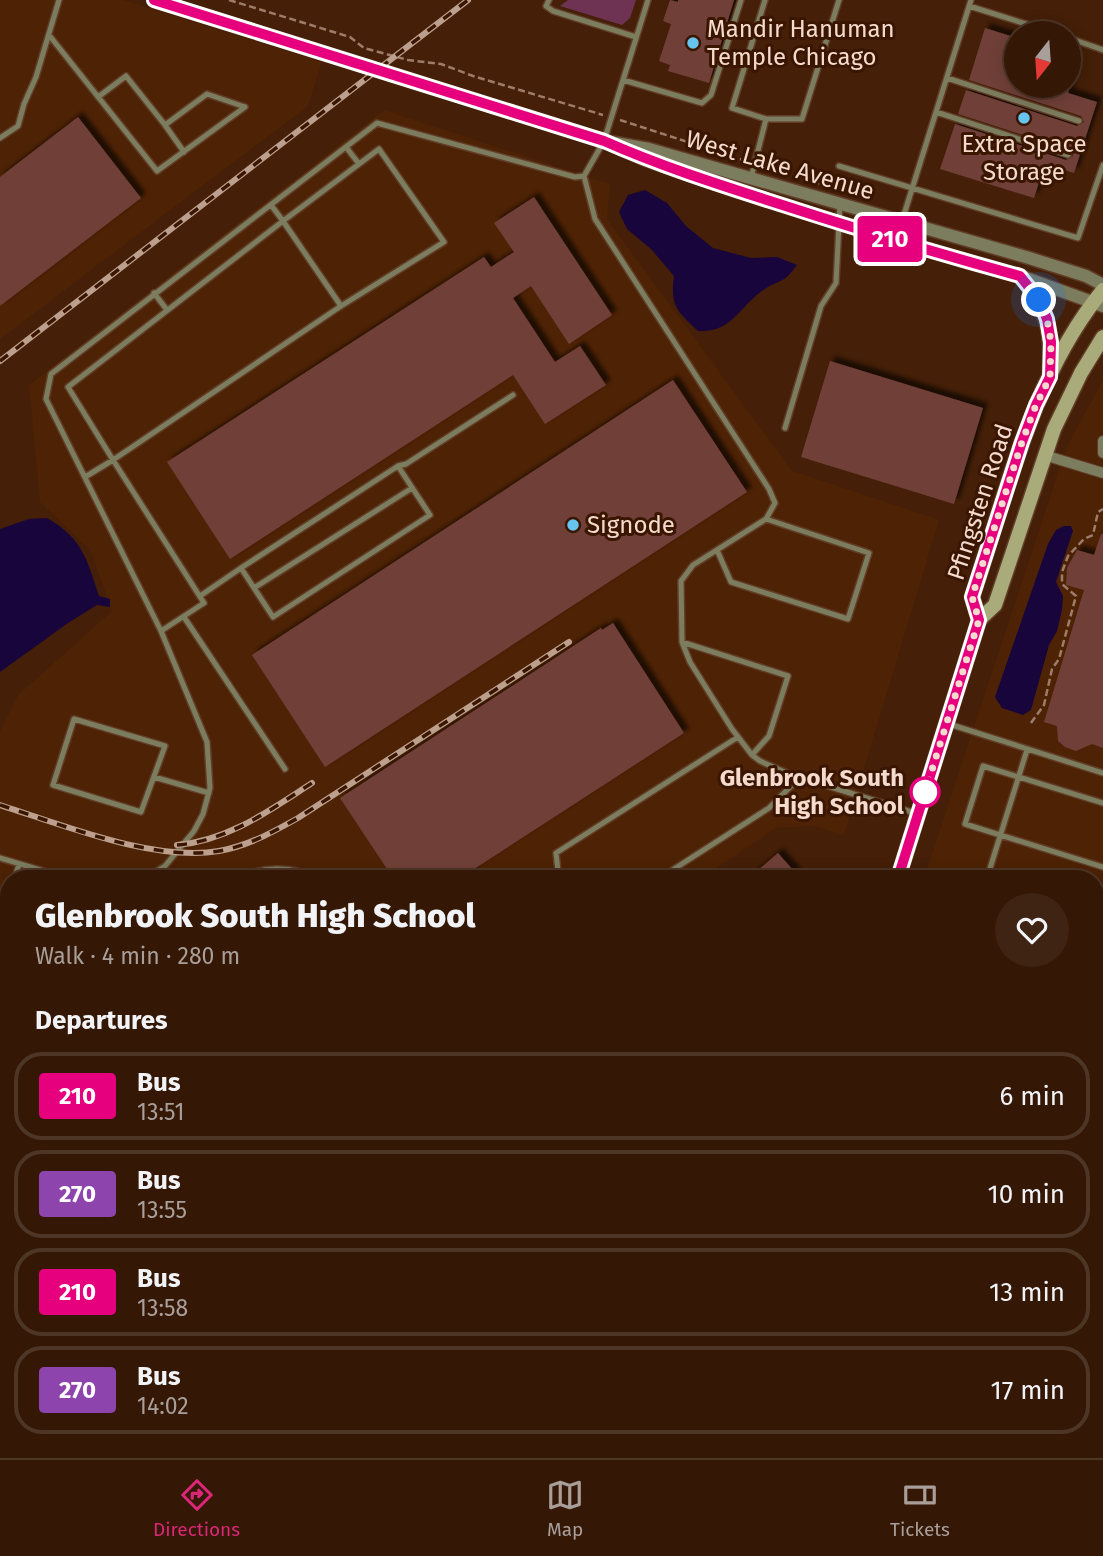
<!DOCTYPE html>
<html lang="en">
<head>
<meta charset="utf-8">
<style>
  body { margin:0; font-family:"Fira Sans",sans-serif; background:#3f2413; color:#f1f3f6; height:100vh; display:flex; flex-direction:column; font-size:26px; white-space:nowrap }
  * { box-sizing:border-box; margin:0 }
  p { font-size:23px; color:#a99f9a }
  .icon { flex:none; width:38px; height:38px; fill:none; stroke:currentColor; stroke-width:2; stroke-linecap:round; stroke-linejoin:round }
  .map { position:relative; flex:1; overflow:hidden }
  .side { position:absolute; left:0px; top:870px; width:1104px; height:590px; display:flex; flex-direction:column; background:#341705; border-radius:28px 28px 0 0; box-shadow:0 4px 18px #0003,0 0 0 2px #4e3627 }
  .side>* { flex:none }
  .badge { padding:0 14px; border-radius:5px; font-size:24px; line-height:46px }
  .needle { width:46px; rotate:197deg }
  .tools { position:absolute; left:1004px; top:21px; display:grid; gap:14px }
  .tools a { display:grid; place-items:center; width:77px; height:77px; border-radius:50%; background:#341705; box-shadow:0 4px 18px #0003,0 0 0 2px #4e3627; font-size:35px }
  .you { position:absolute; width:35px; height:35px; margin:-18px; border:5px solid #fff; border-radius:50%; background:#1a73e8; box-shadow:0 0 0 10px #1a73e833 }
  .map>.badge { position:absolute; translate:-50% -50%; box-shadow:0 0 0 4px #fff }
  h2 { padding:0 35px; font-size:26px; line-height:63px }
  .round { display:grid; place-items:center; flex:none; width:74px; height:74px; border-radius:37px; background:#3f2413 }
  .summary { display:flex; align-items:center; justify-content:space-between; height:119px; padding:0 35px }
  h1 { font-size:33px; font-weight:800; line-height:52px }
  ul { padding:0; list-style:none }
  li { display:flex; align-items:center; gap:21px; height:88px; margin:0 14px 10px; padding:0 21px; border:4px solid #4e3627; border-radius:28px }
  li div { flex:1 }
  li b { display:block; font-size:26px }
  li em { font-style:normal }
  li .badge { min-width:77px; font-weight:700; text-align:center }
  .tab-bar { display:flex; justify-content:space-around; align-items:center; height:98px; border-top:2px solid #4e3627; background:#341705; font-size:19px; color:#a99f9a }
  .tab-bar a { display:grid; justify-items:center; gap:4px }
  .tab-bar .selected { color:#db2777 }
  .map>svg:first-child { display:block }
  .built { fill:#4e2204 }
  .green { fill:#6e3352 }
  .water { fill:#17053c }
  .building { fill:#704039; filter:url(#shadow) }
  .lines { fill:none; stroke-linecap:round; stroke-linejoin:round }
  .service-casing { stroke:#613d27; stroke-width:8 }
  .minor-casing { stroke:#613d27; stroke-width:12 }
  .tertiary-casing { stroke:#613d27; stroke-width:15 }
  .secondary-casing { stroke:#613d27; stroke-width:17 }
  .path { stroke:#9d7d6a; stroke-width:2.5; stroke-dasharray:7 3.5; stroke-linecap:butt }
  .service { stroke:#7c7d5f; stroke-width:5 }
  .minor { stroke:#7c7d5f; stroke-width:10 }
  .tertiary { stroke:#7c7d5f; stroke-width:12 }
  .secondary { stroke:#a9ab7b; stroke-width:14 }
  .rail-casing { stroke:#bc9f8d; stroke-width:6 }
  .rail { stroke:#3a1500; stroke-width:3.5; stroke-dasharray:10; stroke-linecap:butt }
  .line-casing { stroke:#fff; stroke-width:16 }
  .line { stroke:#e6007e; stroke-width:10 }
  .walk { stroke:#f4dbcd; stroke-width:7; stroke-dasharray:0 12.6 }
  .poi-dot { fill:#66c4ef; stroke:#3a1500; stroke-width:2.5 }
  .stop-dot { fill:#fff; stroke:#e6007e; stroke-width:3.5 }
  .labels { text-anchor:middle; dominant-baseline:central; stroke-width:6; stroke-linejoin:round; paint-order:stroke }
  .poi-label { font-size:24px; fill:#f4dbcd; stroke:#3a1500; text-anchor:start }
  .street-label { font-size:24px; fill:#f4dbcd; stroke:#3a1500 }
  .stop-label { font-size:24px; font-weight:bold; fill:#f4dbcd; stroke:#3a1500; text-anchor:end }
</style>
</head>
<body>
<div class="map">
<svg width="1103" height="1458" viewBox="0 0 1103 1458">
  <defs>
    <filter id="shadow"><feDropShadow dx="5" dy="-5" stdDeviation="2" flood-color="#0009"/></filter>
  </defs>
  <rect width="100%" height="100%" fill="#451f07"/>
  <path class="built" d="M0,0H124L322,62L308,106L0,339Z
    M384,110L610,184L607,219L792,471L939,520L844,835L814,826L776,828L702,878H9V1150H0V731L18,695L112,611L90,550L40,502L29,385Z
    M1103,380V1084L1096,1082V878H924L1067,446Z
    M1096,1123L1103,1124V1458H763L765,1451H1096Z"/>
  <path class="green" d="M568,0H636L630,18L622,25L560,6Z
    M1096,910L1103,912V1084L1096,1082Z"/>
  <path class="water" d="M645,190L667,203L686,226L713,248L751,258L777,257L797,265C782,286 780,278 762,291C739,307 732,333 698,331C677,311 670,306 674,276L651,249L627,229L619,212L628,195Z
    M47,518C82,538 87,559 99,596L110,599V607L97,605L68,623L0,672V529L29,519Z
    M1064,526H1071L1073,531L1056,582L1063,596L1062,610L1057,631L1049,645L1031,710L1023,715L1002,708L995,697L1048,544L1056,530Z
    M324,1451H380L384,1458H322Z
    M463,1451H514L513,1458H444L462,1454Z
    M789,1451H919L907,1458H779Z"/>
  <path class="building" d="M670,0L678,2V0H734L709,83L668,71L670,65L659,61L671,24L663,21Z
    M985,28L1017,38V86H1070L1068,93L1097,102L1074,173L1045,164L1034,198L940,169L955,124L1066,160L1073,156L1070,150L958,114L966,90L1077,126L1084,122L1081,116L969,80Z
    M78,117L141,198L0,306V177Z
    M534,197L612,315L569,344L531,286L513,298L555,362L580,346L606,385L545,424L513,375L230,559L167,462L484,257L491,267L514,252L494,223Z
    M830,361L983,408L954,504L801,457Z
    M673,380L747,492L325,767L252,655Z
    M1101,534H1103V748L1092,744L1076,751L1065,747L1058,741L1057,726L1044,722L1084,590L1066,585L1067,568L1077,550L1094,555Z
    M613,623L684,733L471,871L476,878H393L340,798L601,628L602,630Z
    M778,853L800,878H749Z"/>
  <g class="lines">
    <g class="service-casing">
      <path id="service" d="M549,0L546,6L553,11L636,37
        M765,0L732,108L766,119H802L839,0
        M969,6L1055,33
        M49,35L157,171L245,107
        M1069,38L1103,50
        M947,78L1079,121
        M623,80L702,103L711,95L741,0
        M98,97L126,76L165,125L207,94L245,107
        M936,112L1068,155
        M165,125L184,152
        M0,138L18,126L24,104L36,77L59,0
        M346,147L359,164
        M839,166L1078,238L1103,165
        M584,176L595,219L769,489L775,503L766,519L693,565L681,581L682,642L690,662L732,729L752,755L760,761L789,774L918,814
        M751,178L766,119
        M271,205L283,221L379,149L444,242L341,306L283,221L68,387L113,460L341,306
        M902,221L971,0
        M154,293L167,310
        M785,428L821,306L836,283L840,204
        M398,466L406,464L513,395
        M85,477L113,460L204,603L161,631
        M717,550L731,582L848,619L869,553L766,519
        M254,588L412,488
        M200,596L241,568L273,617L430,515L398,466L241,568
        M184,617L285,769
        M682,642L788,676L769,736L752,755
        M74,719L165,746L141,812L53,785Z
        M949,724L1103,773
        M154,777L209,793
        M1103,803L983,766L965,824L1103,867
        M0,858L67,878
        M154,874L168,878
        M15,878L19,864
        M146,878L165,866L194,831L203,814L210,788L207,742L161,631L46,399L51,374L377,123L575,177L584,176L604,141L648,0
        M237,878C262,867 290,865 315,878
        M548,878L558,871L556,853L738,737
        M660,878L769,808L800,777
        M987,878L1027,750
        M0,924L9,897
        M0,971L9,966
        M0,987L9,989
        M0,1138L9,1136
        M1096,1212L1103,1215
        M1,1320L9,1357
        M1096,1380L1103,1357
        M1096,1419L1103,1421
        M1040,1458L1042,1451
        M1071,1458L1074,1451"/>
    </g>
    <g class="minor-casing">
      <path id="minor" d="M1103,441V453
        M1044,455L1103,473
        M1096,1111L1103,1113
        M0,1214L9,1227
        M0,1246L6,1240L9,1232
        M0,1320L9,1319
        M596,1458L598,1451"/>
    </g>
    <g class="tertiary-casing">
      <path id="tertiary" d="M154,0L604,141L649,149L1026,257L1086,276L1103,285
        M624,150L646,160L734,190L897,241L1020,276L1103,306"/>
    </g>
    <g class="secondary-casing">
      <path id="secondary" d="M1020,276C1048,306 1052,332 1050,371
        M979,620L972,597C1007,494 1032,376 1103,290
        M898,878L979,620L995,605L1054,429L1081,373L1103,337
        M718,1458L721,1451"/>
    </g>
    <path class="path" d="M229,0L350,37L364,48L408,60L441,64L473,76L603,115
      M620,120L746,161
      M763,166L857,195
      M1031,723L1044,705L1052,669L1059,659L1076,596L1062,584V572L1068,556L1084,539L1093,535L1098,512L1103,509"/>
    <use href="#service" class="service"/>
    <use href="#minor" class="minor"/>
    <use href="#tertiary" class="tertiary"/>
    <use href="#secondary" class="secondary"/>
    <g class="rail-casing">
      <path id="rail" d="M0,361L468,0
        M0,805C63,825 154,862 219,851C248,846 273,832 298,818L569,642
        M177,845C228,841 270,810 312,783"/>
    </g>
    <use href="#rail" class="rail"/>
  </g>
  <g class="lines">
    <g class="line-casing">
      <path id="line" d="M154,0L604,141C658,165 714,183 770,201C853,228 936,253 1020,276L1039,300L1047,319L1051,342L1050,377L1036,405L1022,442L972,597L979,620L898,878"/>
    </g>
    <use href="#line" class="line"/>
    <path class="walk" d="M925,792L979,620L972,597L1022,442L1036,405L1050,377L1051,342L1047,319L1039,300"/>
  </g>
  <g class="poi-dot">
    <circle cx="693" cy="43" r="7"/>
    <circle cx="1024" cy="118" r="7"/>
    <circle cx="573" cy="525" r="7"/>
  </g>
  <circle class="stop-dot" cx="925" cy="792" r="14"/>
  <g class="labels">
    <g class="poi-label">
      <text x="707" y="29">Mandir Hanuman<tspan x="707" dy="28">Temple Chicago</tspan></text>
      <text x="1024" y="144" text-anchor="middle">Extra Space<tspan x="1024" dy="28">Storage</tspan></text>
      <text x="587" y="525">Signode</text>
    </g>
    <g class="street-label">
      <text transform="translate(780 165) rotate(16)">West Lake Avenue</text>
      <text transform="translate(980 502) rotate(-72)">Pfingsten Road</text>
    </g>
    <g class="stop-label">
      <text x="904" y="778">Glenbrook South<tspan x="904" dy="28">High School</tspan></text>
    </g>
  </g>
</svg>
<div class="tools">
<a><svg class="needle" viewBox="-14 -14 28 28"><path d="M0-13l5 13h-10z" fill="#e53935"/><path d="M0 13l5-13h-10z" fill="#a99f9a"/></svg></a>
</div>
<div class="you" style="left:1039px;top:300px"></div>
<b class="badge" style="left:890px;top:239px;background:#e6007e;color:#fff">210</b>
<section class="side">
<div class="summary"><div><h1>Glenbrook South High School</h1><p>Walk · 4 min · 280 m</p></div><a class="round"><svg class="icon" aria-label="heart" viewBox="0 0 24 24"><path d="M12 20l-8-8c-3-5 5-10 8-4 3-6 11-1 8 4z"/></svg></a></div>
<h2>Departures</h2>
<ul>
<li><span class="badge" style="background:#e6007e;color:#fff">210</span><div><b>Bus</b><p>13:51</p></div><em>6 min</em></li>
<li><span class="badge" style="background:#8e44ad;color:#fff">270</span><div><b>Bus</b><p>13:55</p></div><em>10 min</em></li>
<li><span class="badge" style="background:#e6007e;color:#fff">210</span><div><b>Bus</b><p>13:58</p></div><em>13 min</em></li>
<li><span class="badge" style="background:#8e44ad;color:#fff">270</span><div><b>Bus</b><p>14:02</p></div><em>17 min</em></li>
</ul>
</section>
</div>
<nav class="tab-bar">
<a class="selected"><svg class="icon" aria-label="directions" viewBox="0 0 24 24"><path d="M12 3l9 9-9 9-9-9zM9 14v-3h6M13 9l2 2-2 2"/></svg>Directions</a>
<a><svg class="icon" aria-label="map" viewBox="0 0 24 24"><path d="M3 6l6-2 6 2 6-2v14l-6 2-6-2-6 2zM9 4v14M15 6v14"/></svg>Map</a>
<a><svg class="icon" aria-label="tickets" viewBox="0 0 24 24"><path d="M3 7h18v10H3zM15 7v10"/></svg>Tickets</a>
</nav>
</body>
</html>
